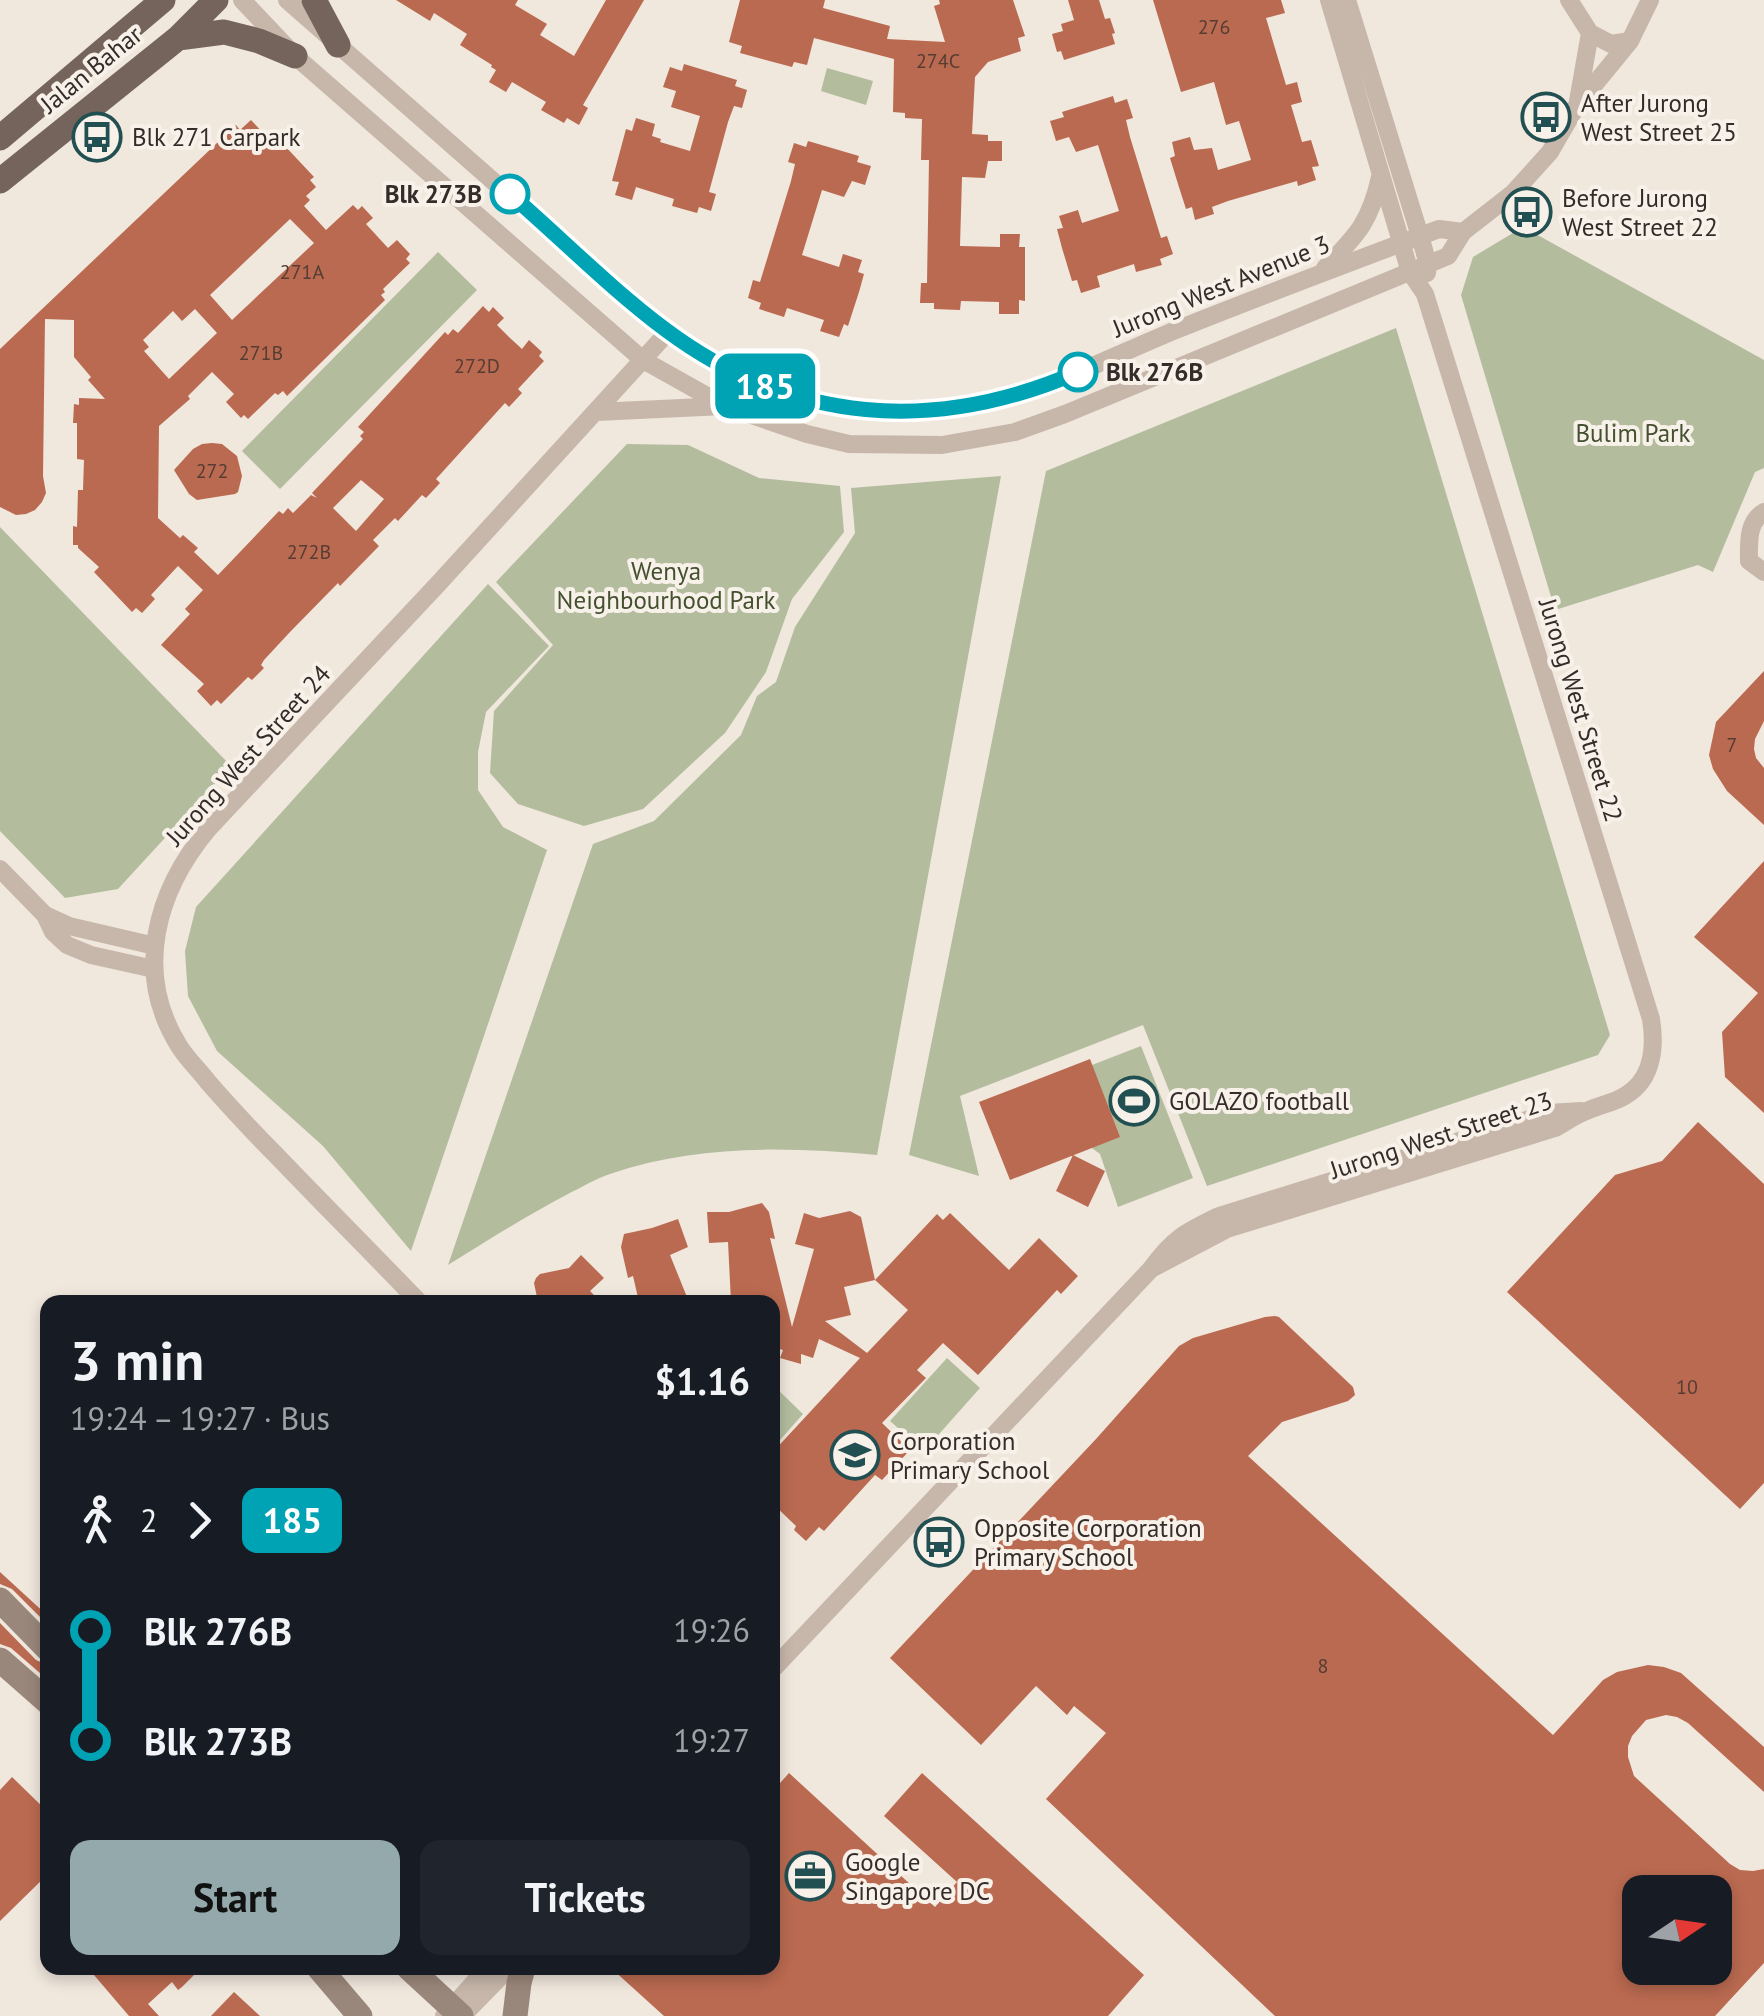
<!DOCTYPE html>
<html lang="en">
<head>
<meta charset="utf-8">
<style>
  body { margin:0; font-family:"PT Sans",sans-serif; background:#20242c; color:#f1f3f6; height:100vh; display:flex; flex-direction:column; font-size:38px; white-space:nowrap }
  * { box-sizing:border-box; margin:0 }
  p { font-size:32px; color:#9ea1a6 }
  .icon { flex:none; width:55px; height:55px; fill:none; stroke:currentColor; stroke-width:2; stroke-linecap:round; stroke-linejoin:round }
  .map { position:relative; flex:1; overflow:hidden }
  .drawer { position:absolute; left:40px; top:1295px; width:740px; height:680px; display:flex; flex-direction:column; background:#171b24; border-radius:20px; box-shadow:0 5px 15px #0003 }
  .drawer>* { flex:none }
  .badge { padding:0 20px; border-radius:15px; font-size:35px; line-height:65px }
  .needle { width:65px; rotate:77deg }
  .fabs { position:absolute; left:1622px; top:1875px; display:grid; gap:20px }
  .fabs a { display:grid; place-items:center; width:110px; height:110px; border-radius:20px; background:#171b24; box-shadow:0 5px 15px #0003; font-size:50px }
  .map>.badge { position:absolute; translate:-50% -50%; box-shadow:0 0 0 5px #fff }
  .legs { display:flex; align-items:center; gap:15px; height:110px; padding:0 30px; font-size:32px }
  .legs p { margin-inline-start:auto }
  .overview { display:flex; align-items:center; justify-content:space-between; height:170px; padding:0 30px }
  h1 { font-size:55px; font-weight:600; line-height:75px }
  .primary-button { display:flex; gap:20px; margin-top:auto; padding:20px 30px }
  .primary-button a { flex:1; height:115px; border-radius:20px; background:#94a9ac; color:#111; font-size:40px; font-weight:600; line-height:115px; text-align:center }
  .primary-button a+a { background:#20242c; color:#f1f3f6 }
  ul { padding:0 30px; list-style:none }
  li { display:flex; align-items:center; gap:35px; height:110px; font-size:38px }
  li i { display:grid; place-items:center; width:15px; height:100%; margin:0 12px; background:currentColor }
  li i::after { content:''; width:25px; height:25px; margin:-12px; border:8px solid; border-radius:50%; background:#171b24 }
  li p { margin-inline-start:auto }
  li:first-child i { background:linear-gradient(#0000 50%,currentColor 0) }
  li:last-child i { background:linear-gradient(currentColor 50%,#0000 0) }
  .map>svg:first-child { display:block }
  .green { fill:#b3bd9e }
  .building { fill:#ba6a50; fill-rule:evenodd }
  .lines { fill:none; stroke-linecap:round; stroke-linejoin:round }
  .street { stroke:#c7b7aa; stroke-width:18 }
  .secondary { stroke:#9a877b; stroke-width:25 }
  .primary { stroke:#75645b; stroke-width:25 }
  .line-1-casing { stroke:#fff; stroke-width:22 }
  .line-1 { stroke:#00a3b4; stroke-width:15 }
  .stop-1-dot { fill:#fff; stroke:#00a3b4; stroke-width:5 }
  .labels { text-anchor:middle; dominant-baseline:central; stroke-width:8; stroke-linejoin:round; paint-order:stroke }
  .number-label { font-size:20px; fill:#563c33 }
  .street-label { font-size:25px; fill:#352c29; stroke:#f8f1e9 }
  .poi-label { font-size:25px; fill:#352c29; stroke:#f8f1e9; text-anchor:start }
  .stop-label { font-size:25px; font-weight:bold; fill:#352c29; stroke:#f8f1e9; text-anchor:end }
  .park-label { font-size:25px; fill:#44512f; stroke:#f8f1e9 }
</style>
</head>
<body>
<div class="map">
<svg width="1764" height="2016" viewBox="0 0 1764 2016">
  <rect width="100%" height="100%" fill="#f0e7dd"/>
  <path class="green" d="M827,68L873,81L866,105L821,91Z
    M1523,227L1764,360V468L1755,472L1713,572L1698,565L1555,610L1461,295L1473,257Z
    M438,252L477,290L280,489L242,451Z
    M1396,328L1610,1035L1598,1055L1207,1186L1143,1025L960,1096L979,1176L909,1155L1046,471Z
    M627,444L688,445L759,478L840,486L844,532L792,599L766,672L725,733L643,809L584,826L518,804L490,773L494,711L553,645L496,582Z
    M1001,476L877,1155C788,1147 696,1144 610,1174C595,1179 582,1187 568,1194C526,1216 488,1240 448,1265L593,844L654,821L741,735L757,696L776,682L795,627L855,533L851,488Z
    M0,527L231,766L118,889L65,898L0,831Z
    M488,584L549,646L486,712L478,752V790L503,827L547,850L411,1251L323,1146L217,1051L188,996L185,951L196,907Z
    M1141,1046L1193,1178L1118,1207L1100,1154L1085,1143L1092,1065Z
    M947,1358L980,1388L924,1451L890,1421Z
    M773,1385L803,1414L773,1448H772Z"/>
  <path class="building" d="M396,0H518L515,5L547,24L540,35L574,56L606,0H644L583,105L588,108L579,125L567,118L564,123L541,110L546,102L512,82L506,92L489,82L496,70L491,67L492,65L460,45L467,34L434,13L430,21Z
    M740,0H825L823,8L890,26L887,39L945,42L934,6L940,4L939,0H1013L1025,36L1018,38L1021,51L988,62L975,77L972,134L988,135V141H1002V161H988L985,178L962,177L960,246L1000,247V234H1020L1019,247H1025V301L1019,300V314H999V302L961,301L960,310L934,309V303H920L921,283H927L929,160H921L922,119L905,118V113L893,112L894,59L814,38L807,65L794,62L792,67L740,53L742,46L729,42Z
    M1068,0H1099L1105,19L1110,18L1115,33L1112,34L1115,44L1064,60L1061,51L1057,52L1052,34L1063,31L1061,24L1074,20Z
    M1153,0H1281L1285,13L1266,18L1286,85L1297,82L1302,102L1291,105L1302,142L1311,140L1319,166L1312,167L1316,180L1298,186L1297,181L1228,201L1212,207L1214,214L1195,220L1192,207L1186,209L1178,184L1170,158L1175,156L1172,142L1190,137L1194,150L1212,148L1218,170L1251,160L1239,121L1226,125L1214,82L1181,92Z
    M684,64L737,80L735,86L747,90L742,108L734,106L728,122L709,192L716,194L711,211L699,207L697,213L672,206L674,199L636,187L632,200L615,195L619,182L612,181L626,129L632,131L636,118L655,124L652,136L661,139L660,142L690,151L700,116L671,107L676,91L663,87L670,67L682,71Z
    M1113,96L1115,103L1127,99L1133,118L1126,120L1130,137L1161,238L1167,236L1173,254L1160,259L1162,265L1136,272L1134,264L1097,276L1100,287L1081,293L1077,280L1072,281L1062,248L1057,229L1063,228L1059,216L1078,210L1082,223L1119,211L1098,145L1076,152L1069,137L1056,141L1050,121L1064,117L1062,112Z
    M251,120L265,135L270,130L314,177L310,180L316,187L306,196L310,200L304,206L326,230L353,205L358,210L362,206L373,218L366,224L388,248L397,240L410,254L406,259L410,263L383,289L385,292L381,295L385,300L287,396L283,391L278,395L275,393L248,419L244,415L241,418L226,402L234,394L212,372L188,396L190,399L159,426L158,518L180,538L183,535L198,548L194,552L218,575L279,511L283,514L288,508L293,513L311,495L317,498L312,493L363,439L360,436L364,432L358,427L445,332L448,335L453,329L458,333L483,306L489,312L493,307L504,318L497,325L510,338L522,349L529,340L542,352L539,356L544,361L518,389L522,393L509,407L505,403L436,479L440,483L426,498L422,495L398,521L395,518L373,540L379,546L340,586L338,583L290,632L264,660L261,665L264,668L252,680L248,677L221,704L217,700L211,706L197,691L204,684L161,645L190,614L185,609L203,590L178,566L151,595L155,599L142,613L136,608L132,612L94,572L99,567L78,548V545H73V526L77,527L78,490H83L84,460L77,459V423H73L74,404L79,405V398L105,399L88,380L91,377L74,357V320L45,319L43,476L46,493L42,502L35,510L26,514L16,515L0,507V349L236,125L240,130ZM290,219L314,243L232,320L210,295ZM195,309L217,333L169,379L144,351L149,347L143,340L173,311L182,321ZM361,480L384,499L356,531L333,508Z
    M808,141L859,156L857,162L871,166L865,185L852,181L844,197L822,190L802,255L839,267L843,254L862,260L858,272L864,274L859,292L848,326L844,324L839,337L820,331L824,320L787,308L784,317L759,309L761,303L748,298L753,280L760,282L791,181L795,164L788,162L794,143L806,147Z
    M212,443L222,444L237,456L242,476L238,492L235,494L197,500L189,494L174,470L193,449L202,444Z
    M1764,671V721L1755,739L1754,749L1756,758L1764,768V825L1727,791L1713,769L1709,755L1716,722Z
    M1764,861V1113L1725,1077L1722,1032L1758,993L1694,937Z
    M1090,1059L1120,1137L1010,1180L979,1102Z
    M1698,1122L1764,1184V1483L1740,1509L1507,1292L1615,1175L1662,1161Z
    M1073,1155L1105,1171L1088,1207L1056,1191Z
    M762,1203L769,1212L775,1239L770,1238L792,1327L814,1249L795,1244L804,1213L819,1218L850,1211L861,1217L875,1280L844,1287L851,1315L825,1321L867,1353L908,1310L875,1280L937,1214L943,1220L950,1213L1009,1270L1039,1238L1078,1276L1061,1294L1057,1290L978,1375L943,1343L917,1370L926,1378L882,1423L910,1450L882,1480L875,1475L824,1531L819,1527L806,1541L794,1530L796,1526L772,1503V1453L860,1358L819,1339L813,1358L801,1354V1364L780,1358L783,1350L772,1347V1302H731L728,1242L709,1243L707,1212H729Z
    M678,1219L688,1247L670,1255L689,1302H639L633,1276L628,1278L621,1247L624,1234L652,1228Z
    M581,1255L604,1278L590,1291L601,1302H538L534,1283L536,1278L540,1274L569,1268Z
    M1275,1316L1279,1317L1353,1387L1355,1395L1348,1401L1282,1422L1248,1456L1553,1735L1603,1680L1617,1672L1648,1665L1664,1667L1681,1673L1764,1747V1792L1688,1723L1677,1717L1666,1715L1646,1720L1632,1736L1628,1746V1757L1634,1776L1730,1864L1740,1870L1753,1871L1764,1869V1963L1715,2016H1275L1046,1799L1106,1733L1074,1706L1067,1715L1036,1686L981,1745L890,1658L1096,1439L1179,1346L1193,1338L1265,1317ZM1640,1892H1715V1968H1640Z
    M0,1572L48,1616V1625L12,1589L0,1584Z
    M0,1623L36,1660L48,1665V1680L11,1648L0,1644Z
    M789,1773L935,1907L957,1882L884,1816L922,1773L1144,1975L1108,2016H664L611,1968H772V1792Z
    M12,1777L48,1812V1874L0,1921V1790Z
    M88,1968H201L182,1987L178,1990L172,1982L148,2004L159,2016H129Z
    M234,1992L260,2016H211Z"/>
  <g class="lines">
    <path class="street" d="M242,0L295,56L643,360L725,406L807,434L849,444L942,445L1015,432L1065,414L1448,256L1463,232L1513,193L1550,152L1576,107L1630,41L1650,0
      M287,0L643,313C674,337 709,364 745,379C826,413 921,423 1006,398C1065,381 1120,353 1176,330C1263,295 1351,262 1439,229L1463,232
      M1347,0L1420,236L1428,264L1427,273
      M1569,0L1590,33L1611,44L1630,41
      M1578,101L1590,33
      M1325,268C1356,236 1370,223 1380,177
      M596,412L724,406
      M1764,512C1747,522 1749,543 1749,561L1764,572
      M0,869L45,915L53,932L67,945L91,955L154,969
      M45,915L69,926L155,946
      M1151,1269L1227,1229L1555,1128C1566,1122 1577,1114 1589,1110C1599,1106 1610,1103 1619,1099C1652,1084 1656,1050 1651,1019L1425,294L1410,272L1329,0
      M419,1302C372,1253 323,1204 276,1155C252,1131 230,1107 208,1082C199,1070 187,1059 179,1046C133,972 156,891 209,828L438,584L668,332
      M772,1670L1151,1269C1173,1238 1186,1232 1219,1216L1549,1113L1581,1111
      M444,2016L487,1968
      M462,2016L509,1968"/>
    <path class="secondary" d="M0,1600L48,1649
      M0,1660L48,1702
      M319,1968L360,2016
      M409,1968L461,2016
      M515,2016L519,1983L523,1968"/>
    <path class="primary" d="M314,0L338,45
      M178,38L224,32L259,41L295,56
      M0,138L163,0
      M0,181L178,38L216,0"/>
  </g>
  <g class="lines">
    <g class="line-1-casing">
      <path id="line-1" d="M510,194C562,239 611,289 666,330C792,424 935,434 1078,372"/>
    </g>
    <use href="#line-1" class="line-1"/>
  </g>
  <defs>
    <g id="bus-ring" transform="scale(2.5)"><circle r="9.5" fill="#f8f1e9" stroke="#224f52" stroke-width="1.5"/><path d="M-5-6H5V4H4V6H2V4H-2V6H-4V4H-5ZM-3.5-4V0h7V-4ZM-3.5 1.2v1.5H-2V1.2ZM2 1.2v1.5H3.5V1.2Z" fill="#224f52"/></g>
    <g id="stadium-ring" transform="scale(2.5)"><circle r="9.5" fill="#f8f1e9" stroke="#224f52" stroke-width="1.5"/><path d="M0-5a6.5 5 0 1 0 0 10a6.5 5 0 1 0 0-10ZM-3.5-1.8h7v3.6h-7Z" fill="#224f52"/></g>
    <g id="school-ring" transform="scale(2.5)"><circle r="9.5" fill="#f8f1e9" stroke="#224f52" stroke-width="1.5"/><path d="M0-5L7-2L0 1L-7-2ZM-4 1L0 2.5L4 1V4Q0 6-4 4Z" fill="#224f52"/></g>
    <g id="office-ring" transform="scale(2.5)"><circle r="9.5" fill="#f8f1e9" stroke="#224f52" stroke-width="1.5"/><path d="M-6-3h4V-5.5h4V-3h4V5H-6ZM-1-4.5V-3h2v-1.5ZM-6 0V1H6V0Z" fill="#224f52"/></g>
  </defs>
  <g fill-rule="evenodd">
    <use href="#bus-ring" x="1546" y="117"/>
    <use href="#bus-ring" x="97" y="137"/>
    <use href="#bus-ring" x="1527" y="212"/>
    <use href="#stadium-ring" x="1134" y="1101"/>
    <use href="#school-ring" x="855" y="1455"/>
    <use href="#bus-ring" x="939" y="1542"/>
    <use href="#office-ring" x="810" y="1876"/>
  </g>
  <g class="stop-1-dot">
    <circle cx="510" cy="194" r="18"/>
    <circle cx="1078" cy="372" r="18"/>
  </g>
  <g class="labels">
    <g class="number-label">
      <text x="1214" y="27">276</text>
      <text x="938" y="61">274C</text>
      <text x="302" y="272">271A</text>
      <text x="261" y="353">271B</text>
      <text x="477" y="366">272D</text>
      <text x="212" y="471">272</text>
      <text x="309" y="552">272B</text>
      <text x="1732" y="745">7</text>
      <text x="1687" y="1387">10</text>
      <text x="1323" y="1666">8</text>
    </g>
    <g class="street-label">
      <text transform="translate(91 69) rotate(-39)">Jalan Bahar</text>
      <text transform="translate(1221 286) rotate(-22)">Jurong West Avenue 3</text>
      <text transform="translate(1581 710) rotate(73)">Jurong West Street 22</text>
      <text transform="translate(248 755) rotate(-48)">Jurong West Street 24</text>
      <text transform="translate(1441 1135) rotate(-18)">Jurong West Street 23</text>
    </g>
    <g class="poi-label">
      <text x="1581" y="103">After Jurong<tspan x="1581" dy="29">West Street 25</tspan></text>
      <text x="132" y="137">Blk 271 Carpark</text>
      <text x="1562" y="198">Before Jurong<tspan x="1562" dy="29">West Street 22</tspan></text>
      <text x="1169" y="1101">GOLAZO football</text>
      <text x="890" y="1441">Corporation<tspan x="890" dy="29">Primary School</tspan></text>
      <text x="974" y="1528">Opposite Corporation<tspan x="974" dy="29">Primary School</tspan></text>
      <text x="845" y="1862">Google<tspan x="845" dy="29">Singapore DC</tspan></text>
    </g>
    <g class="stop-label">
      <text x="482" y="194">Blk 273B</text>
      <text x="1106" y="372" text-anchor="start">Blk 276B</text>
    </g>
    <g class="park-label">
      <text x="1633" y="433">Bulim Park</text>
      <text x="666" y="571">Wenya<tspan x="666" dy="29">Neighbourhood Park</tspan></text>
    </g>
  </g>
</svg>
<div class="fabs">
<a><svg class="needle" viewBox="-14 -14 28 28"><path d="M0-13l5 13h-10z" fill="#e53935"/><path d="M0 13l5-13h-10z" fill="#9ea1a6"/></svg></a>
</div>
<b class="badge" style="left:765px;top:386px;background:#00a3b4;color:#fff">185</b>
<section class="drawer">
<div class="overview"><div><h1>3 min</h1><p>19:24 – 19:27 · Bus</p></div><b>$1.16</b></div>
<div class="legs"><svg class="icon" aria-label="walk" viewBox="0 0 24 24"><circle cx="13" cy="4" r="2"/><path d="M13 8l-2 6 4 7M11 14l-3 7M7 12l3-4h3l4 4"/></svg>2<svg class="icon" aria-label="forward" viewBox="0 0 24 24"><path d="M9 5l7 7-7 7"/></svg><b class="badge" style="background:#00a3b4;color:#fff">185</b></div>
<ul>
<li><i style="color:#00a3b4"></i><b>Blk 276B</b><p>19:26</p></li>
<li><i style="color:#00a3b4"></i><b>Blk 273B</b><p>19:27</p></li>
</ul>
<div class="primary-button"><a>Start</a><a>Tickets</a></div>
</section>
</div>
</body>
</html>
